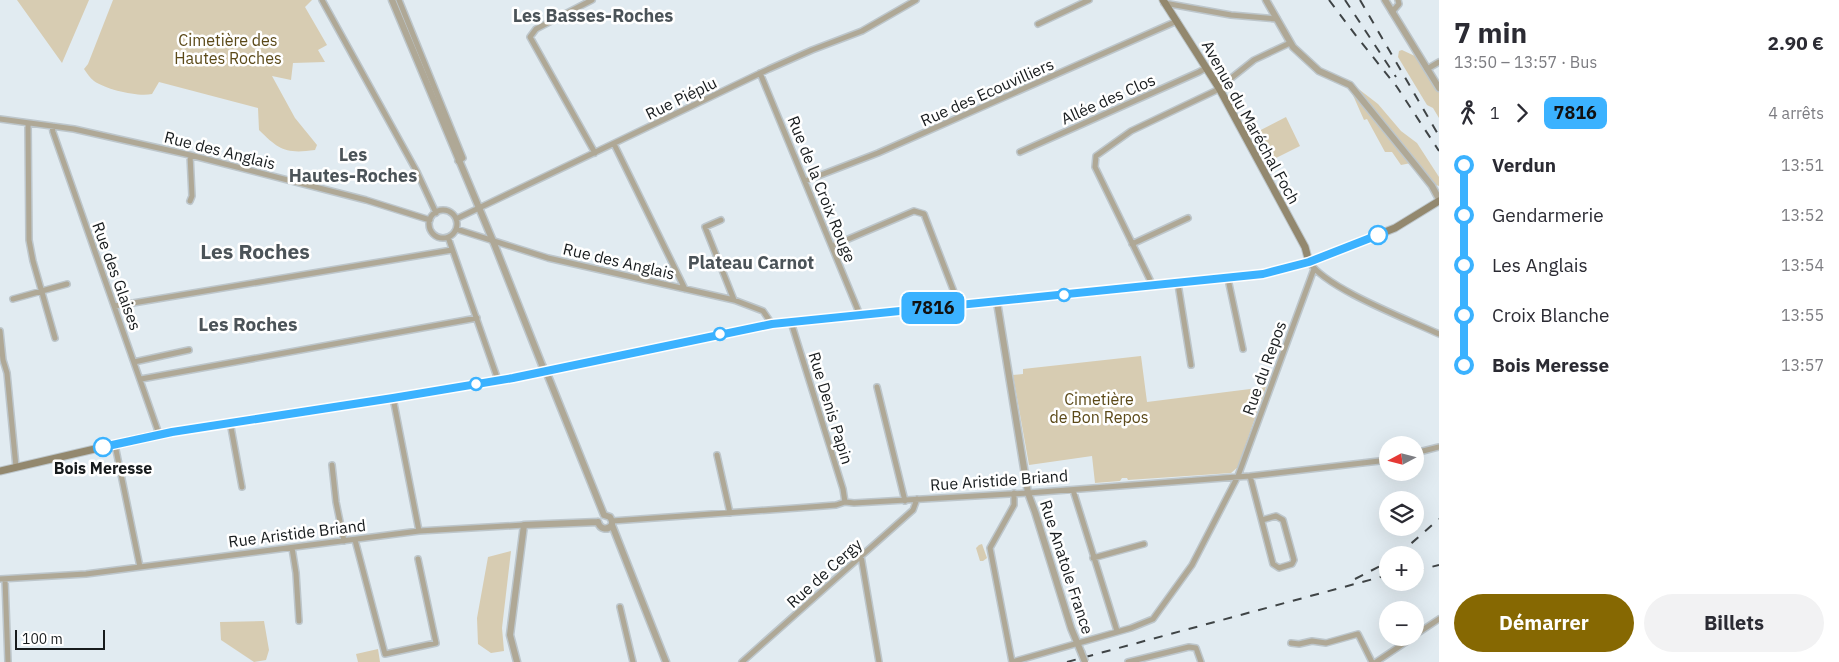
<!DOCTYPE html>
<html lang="fr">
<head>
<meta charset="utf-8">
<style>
  body { margin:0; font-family:"IBM Plex Sans",sans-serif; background:#f2f2f3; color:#2b2b33; height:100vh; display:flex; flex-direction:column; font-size:19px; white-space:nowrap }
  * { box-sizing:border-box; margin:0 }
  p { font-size:16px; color:#7c7c81 }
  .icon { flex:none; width:28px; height:28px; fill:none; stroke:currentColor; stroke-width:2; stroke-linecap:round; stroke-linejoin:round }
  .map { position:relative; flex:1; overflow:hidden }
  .panel { display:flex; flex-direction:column; background:#fff; width:400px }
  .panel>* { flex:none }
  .badge { padding:0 10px; border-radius:8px; font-size:18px; line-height:32px }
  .needle { width:32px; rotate:263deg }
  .tools { position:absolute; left:1379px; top:436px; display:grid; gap:10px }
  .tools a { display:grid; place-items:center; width:45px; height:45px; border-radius:50%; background:#fff; box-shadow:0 5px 20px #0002; font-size:25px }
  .scale { position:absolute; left:15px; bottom:12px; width:90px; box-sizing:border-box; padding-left:5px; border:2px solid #171b1d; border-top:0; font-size:14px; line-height:18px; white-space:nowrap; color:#171b1d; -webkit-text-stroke:4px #fff; paint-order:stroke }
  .map>.badge { position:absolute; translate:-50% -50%; box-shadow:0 0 0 2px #fff }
  .legs { display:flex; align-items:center; gap:8px; height:55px; padding:0 15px; font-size:16px }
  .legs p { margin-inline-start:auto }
  .overview { display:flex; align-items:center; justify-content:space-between; height:85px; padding:0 15px }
  h1 { font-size:28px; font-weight:800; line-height:38px }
  .primary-button { display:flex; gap:10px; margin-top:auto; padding:10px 15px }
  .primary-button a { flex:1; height:58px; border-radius:30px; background:#866802; color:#fff; font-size:20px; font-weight:800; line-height:58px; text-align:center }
  .primary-button a+a { background:#f2f2f3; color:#2b2b33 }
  ul { padding:0 15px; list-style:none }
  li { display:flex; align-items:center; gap:18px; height:50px; font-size:19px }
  li i { display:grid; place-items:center; width:8px; height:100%; margin:0 6px; background:currentColor }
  li i::after { content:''; width:12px; height:12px; margin:-6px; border:4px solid; border-radius:50%; background:#fff }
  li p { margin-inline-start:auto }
  li:first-child i { background:linear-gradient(#0000 50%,currentColor 0) }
  li:last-child i { background:linear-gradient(currentColor 50%,#0000 0) }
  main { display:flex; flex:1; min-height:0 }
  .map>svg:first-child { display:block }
  .green { fill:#d7ccb2 }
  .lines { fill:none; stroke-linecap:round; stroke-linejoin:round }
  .minor-casing { stroke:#bdc6cb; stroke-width:8 }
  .tertiary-casing { stroke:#bdc6cb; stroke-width:9 }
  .secondary-casing { stroke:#bdc6cb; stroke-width:9 }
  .minor { stroke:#afa896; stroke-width:5 }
  .tertiary { stroke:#afa896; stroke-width:6 }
  .secondary { stroke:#93886e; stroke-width:7 }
  .rail { stroke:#3f4446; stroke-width:2; stroke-dasharray:9 9; stroke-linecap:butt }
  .tertiary-bridge-casing { stroke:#bdc6cb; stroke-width:9; stroke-linecap:butt }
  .tertiary-bridge { stroke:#afa896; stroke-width:6 }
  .line-1-casing { stroke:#fff; stroke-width:11 }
  .line-1 { stroke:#3bb2ff; stroke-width:8 }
  .stop-1-dot { fill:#fff; stroke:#3bb2ff; stroke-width:2.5 }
  .labels { text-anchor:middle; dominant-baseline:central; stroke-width:5; stroke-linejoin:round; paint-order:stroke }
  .park-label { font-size:16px; fill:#5b4918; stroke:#fff }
  .street-label { font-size:16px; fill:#171b1d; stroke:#fff }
  .stop-label { font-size:16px; font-weight:bold; fill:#171b1d; stroke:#fff }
  .neighbourhood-label { font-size:18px; font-weight:bold; fill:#4b5358; stroke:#fff }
  .quarter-label { font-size:19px; font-weight:bold; fill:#4b5358; stroke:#fff }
  .district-label { font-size:21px; font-weight:bold; fill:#4b5358; stroke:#fff }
</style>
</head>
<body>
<main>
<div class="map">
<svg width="1439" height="662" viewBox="0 0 1439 662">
  <rect width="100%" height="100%" fill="#e1ebf1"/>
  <path class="green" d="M17,0H89L62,63Z
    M113,0H312L305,7L327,45L318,50L325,62L293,63L291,80L272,76L295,118L317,145L315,150C286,154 279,150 259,130L258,108L159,82L152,94C138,97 107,90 94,81C90,78 87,73 84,69L88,64Z
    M1402,50L1417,57L1439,92V118L1433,108L1427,105L1398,57L1399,51Z
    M1356,87L1378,104L1401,131L1417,143L1439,177V186L1433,184L1416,162L1401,165L1392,152H1385L1367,119L1364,120L1352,93Z
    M1286,117L1300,146L1268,162L1253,134Z
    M1141,356L1147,402L1266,387L1261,403L1256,406L1257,412L1238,467L1231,473L1128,480L1127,478H1122L1120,481L1095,483L1092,456L1029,465L1013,375L1023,374V369Z
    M982,544L987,558L983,561H980L976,548L979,545Z
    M511,551L502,628L504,651L491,653L478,644L477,618L488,557Z
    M264,621L269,650L266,660L254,662L221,640L220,622Z
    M378,649L380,662H358L356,654Z"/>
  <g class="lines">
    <g class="minor-casing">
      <path id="minor" d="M322,0L417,172L436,213
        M399,0L463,158L458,161
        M592,0L536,29L530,37L595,153
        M1164,3L1231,15L1277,19
        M1392,12L1399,4L1398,0
        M1038,24L1089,0
        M1427,69L1439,62
        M760,73L860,315
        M0,119L74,129L190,155L366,200L430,220
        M28,123L29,240L33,261L55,338
        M52,126L53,132L159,434
        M614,144L685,289
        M1020,152L1199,72L1206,68
        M805,181L878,153L1177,21
        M190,201L192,196L190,155
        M429 224a14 14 0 1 1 28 0a14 14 0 1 1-28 0Z
        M456,219L769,69L812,50L862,31L916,0
        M721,220L705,227L734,300
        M456,229L548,258L734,300L763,311L772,324
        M448,237L498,380
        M1132,244L1188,218
        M832,246L914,211L924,214L959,305
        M1309,262C1327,289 1407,319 1439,334
        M1228,279L1243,349
        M1178,284L1191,365
        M1153,286L1095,167L1096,156L1131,131L1215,91L1254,60L1290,43
        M13,299L67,284
        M115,306L452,250
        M791,322L843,489L845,502
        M0,331L3,360L7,373L16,467
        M134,362L189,350
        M141,379L477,318
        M877,387L905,501
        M393,398L419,531
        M230,422L242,487
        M115,445L140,567
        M1415,453L1439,447
        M717,455L730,513
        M332,465L336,502L344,541
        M1250,476L1273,564L1279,568L1292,564L1294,560L1283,520L1276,516L1262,520
        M1073,490L1117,631
        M612,521L797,508L836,505L845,502L854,503L1028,493L1250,476L1388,460
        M355,540L385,654L436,643L418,559
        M292,548L296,573L299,621
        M861,556L879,662
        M1093,558L1144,544
        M0,579L86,574L419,531L524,525
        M5,579L8,662
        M620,607L633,662
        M1403,610V609
        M1415,635L1439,619
        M1291,643L1299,644L1312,641L1326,643L1358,634L1372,662
        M742,662L913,510L917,499
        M1012,662L1131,628L1153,619L1192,565L1238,476L1314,269
        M1012,662L990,548L1014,505V493
        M1128,662L1189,647L1196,648L1201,662
        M1376,662L1412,638"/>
    </g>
    <g class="tertiary-casing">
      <path id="tertiary" d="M392,0L495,246L542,365L548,376L604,515
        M1266,0L1293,47L1319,71L1350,85L1416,166L1432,186L1439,199
        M1385,0L1439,88
        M997,302L1028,493L1035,512L1071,628L1081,652
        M604,515L610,517L612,521V525
        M598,522C600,529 607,531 612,525
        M612,525L666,662
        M517,662L510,635L524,525L598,522"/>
    </g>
    <g class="secondary-casing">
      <path id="secondary" d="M1163,0L1219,88L1305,247L1309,262
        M0,471L159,434L393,398L513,378L772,324L1263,274L1309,262L1395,228L1439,201"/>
    </g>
    <use href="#minor" class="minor"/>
    <use href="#tertiary" class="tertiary"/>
    <use href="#secondary" class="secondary"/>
    <path class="rail" d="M1329,0L1357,37L1397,87L1439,151
      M1345,0L1396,77
      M1360,0L1439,136
      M1398,555L1439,519
      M1415,571L1439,565
      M1355,579L1388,562
      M1067,662L1388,575"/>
    <g class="tertiary-bridge-casing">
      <path id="tertiary-bridge" d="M1081,652L1085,662"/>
    </g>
    <use href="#tertiary-bridge" class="tertiary-bridge"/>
  </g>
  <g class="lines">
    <g class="line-1-casing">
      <path id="line-1" d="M103,447L172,432L393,398L513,378L772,324L1263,274L1309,262L1378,235"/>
    </g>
    <use href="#line-1" class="line-1"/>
  </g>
  <g class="stop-1-dot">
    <circle cx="1378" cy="235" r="9"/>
    <circle cx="1064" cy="295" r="6"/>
    <circle cx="720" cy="334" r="6"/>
    <circle cx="476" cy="384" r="6"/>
    <circle cx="103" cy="447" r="9"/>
  </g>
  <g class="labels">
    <g class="park-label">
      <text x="228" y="40">Cimetière des<tspan x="228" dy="18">Hautes Roches</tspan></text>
      <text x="1099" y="399">Cimetière<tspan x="1099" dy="18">de Bon Repos</tspan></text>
    </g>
    <g class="street-label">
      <text transform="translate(987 92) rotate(-24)">Rue des Ecouvilliers</text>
      <text transform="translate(681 98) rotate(-26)">Rue Piéplu</text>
      <text transform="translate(1108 99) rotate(-24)">Allée des Clos</text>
      <text transform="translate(1251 122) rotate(61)">Avenue du Maréchal Foch</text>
      <text transform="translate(220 150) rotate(14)">Rue des Anglais</text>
      <text transform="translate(822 189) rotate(68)">Rue de la Croix Rouge</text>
      <text transform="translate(619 261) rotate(13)">Rue des Anglais</text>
      <text transform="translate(117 276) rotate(70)">Rue des Glaises</text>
      <text transform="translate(1264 368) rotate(-70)">Rue du Repos</text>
      <text transform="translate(831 408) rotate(73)">Rue Denis Papin</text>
      <text transform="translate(999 480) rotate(-4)">Rue Aristide Briand</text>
      <text transform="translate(297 533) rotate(-7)">Rue Aristide Briand</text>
      <text transform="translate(1067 567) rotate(72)">Rue Anatole France</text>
      <text transform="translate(824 573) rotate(-42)">Rue de Cergy</text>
    </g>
    <g class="stop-label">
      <text x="103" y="468">Bois Meresse</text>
    </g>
    <g class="neighbourhood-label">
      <text x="593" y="15">Les Basses-Roches</text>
      <text x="353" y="154">Les<tspan x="353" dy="21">Hautes-Roches</tspan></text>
      <text x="751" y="262">Plateau Carnot</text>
    </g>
    <g class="quarter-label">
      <text x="248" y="324">Les Roches</text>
    </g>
    <g class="district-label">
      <text x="255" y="251">Les Roches</text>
    </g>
  </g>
</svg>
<div class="tools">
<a><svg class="needle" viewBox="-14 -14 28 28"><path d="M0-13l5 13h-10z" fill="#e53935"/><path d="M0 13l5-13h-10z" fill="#7c7c81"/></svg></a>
<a><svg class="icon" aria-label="layers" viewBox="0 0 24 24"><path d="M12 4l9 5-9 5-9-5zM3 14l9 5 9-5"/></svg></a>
<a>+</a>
<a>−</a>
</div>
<div class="scale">100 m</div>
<b class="badge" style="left:933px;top:308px;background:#3bb2ff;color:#111">7816</b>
</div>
<section class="panel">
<div class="overview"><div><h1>7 min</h1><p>13:50 – 13:57 · Bus</p></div><b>2.90 €</b></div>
<div class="legs"><svg class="icon" aria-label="walk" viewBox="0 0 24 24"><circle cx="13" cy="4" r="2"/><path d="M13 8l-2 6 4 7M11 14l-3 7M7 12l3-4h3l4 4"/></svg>1<svg class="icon" aria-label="forward" viewBox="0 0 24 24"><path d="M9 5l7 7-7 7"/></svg><b class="badge" style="background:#3bb2ff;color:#111">7816</b><p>4 arrêts</p></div>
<ul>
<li><i style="color:#3bb2ff"></i><b>Verdun</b><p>13:51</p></li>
<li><i style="color:#3bb2ff"></i><span>Gendarmerie</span><p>13:52</p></li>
<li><i style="color:#3bb2ff"></i><span>Les Anglais</span><p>13:54</p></li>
<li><i style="color:#3bb2ff"></i><span>Croix Blanche</span><p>13:55</p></li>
<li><i style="color:#3bb2ff"></i><b>Bois Meresse</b><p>13:57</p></li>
</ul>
<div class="primary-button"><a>Démarrer</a><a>Billets</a></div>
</section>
</main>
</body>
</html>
